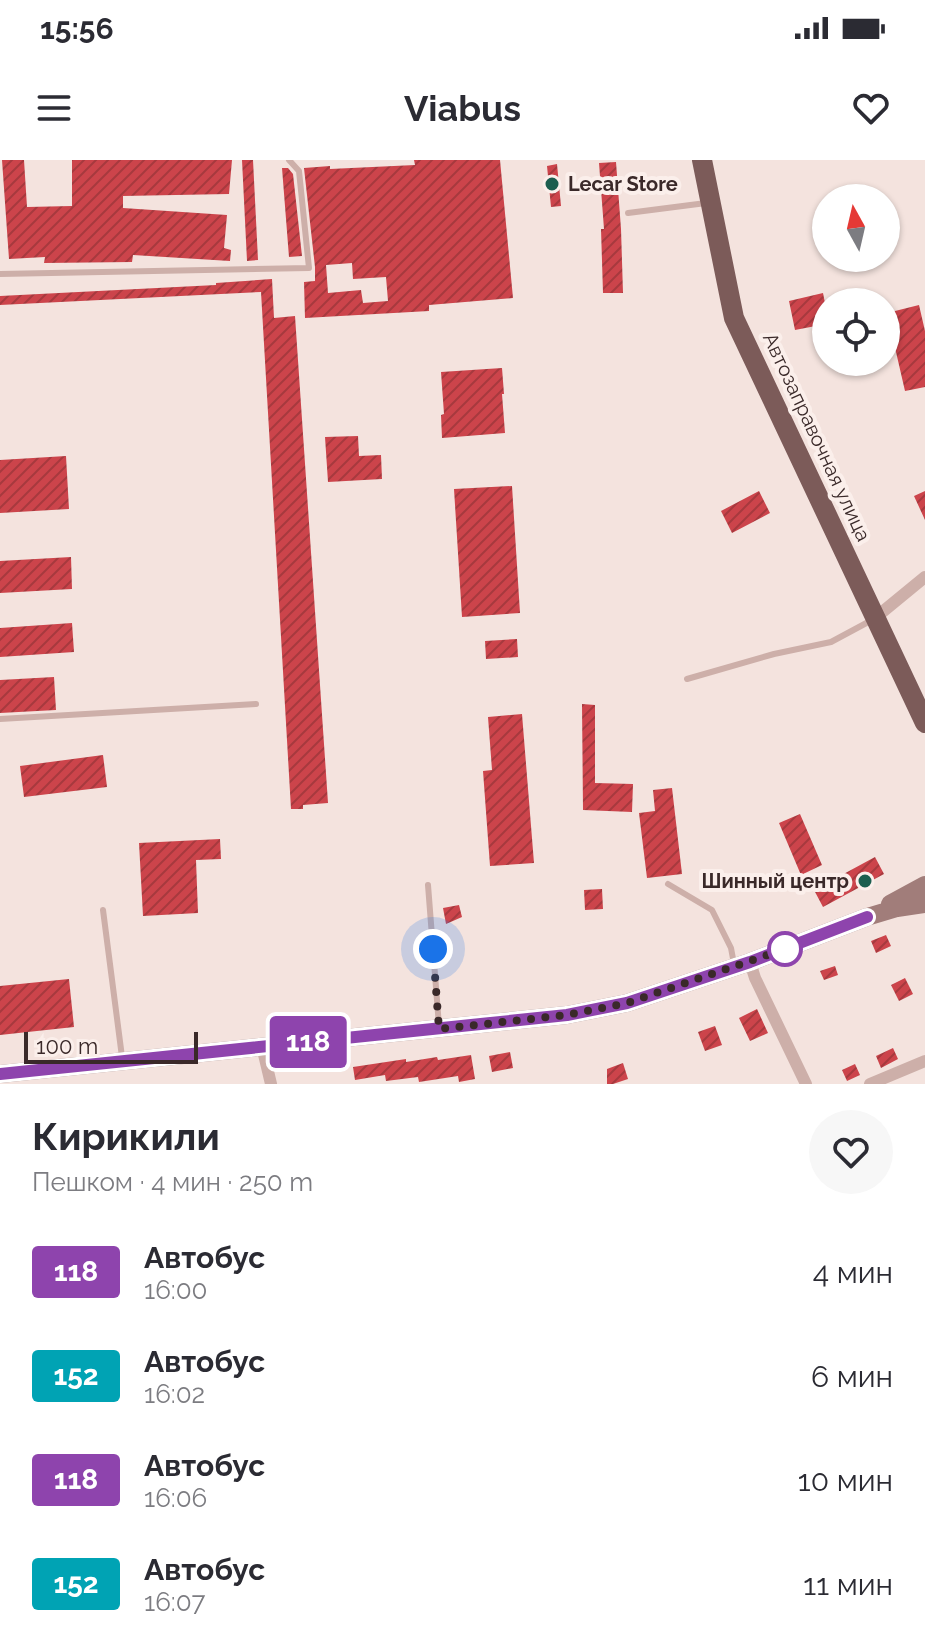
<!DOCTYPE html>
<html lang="ru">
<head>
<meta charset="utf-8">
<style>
  body { margin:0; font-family:Raleway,sans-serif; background:#f7f7f7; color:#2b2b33; height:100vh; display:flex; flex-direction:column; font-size:30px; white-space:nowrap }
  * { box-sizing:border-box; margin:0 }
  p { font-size:26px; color:#7c7c81 }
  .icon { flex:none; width:44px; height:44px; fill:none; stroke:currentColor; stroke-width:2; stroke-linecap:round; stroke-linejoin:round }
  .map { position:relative; height:924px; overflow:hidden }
  .details { display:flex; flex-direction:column; background:#fff; flex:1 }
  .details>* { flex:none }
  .badge { padding:0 16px; border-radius:6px; font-size:28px; line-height:52px }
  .needle { width:52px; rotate:352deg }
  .fabs { position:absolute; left:812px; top:24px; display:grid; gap:16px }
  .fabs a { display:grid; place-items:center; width:88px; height:88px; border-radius:50%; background:#fff; box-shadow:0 2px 6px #0004; font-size:40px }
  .scale { position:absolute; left:24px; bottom:20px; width:174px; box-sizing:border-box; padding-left:8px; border:4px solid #3a2929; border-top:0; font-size:22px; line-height:28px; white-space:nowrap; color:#3a2929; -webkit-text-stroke:6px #fbefeb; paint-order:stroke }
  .you { position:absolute; width:40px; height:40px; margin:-20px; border:6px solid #fff; border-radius:50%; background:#1a73e8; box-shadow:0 0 0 12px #1a73e833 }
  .map>.badge { position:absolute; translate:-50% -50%; box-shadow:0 0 0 4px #fff }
  .round { display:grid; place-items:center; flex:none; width:84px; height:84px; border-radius:42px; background:#f7f7f7 }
  .headline { display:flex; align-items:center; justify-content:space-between; height:136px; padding:0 32px }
  h1 { font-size:38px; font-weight:700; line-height:60px }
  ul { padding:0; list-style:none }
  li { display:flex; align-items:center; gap:24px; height:104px; padding:0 32px }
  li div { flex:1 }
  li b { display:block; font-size:30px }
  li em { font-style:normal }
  li .badge { min-width:88px; font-weight:700; text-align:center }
  .status { display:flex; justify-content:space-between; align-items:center; height:56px; padding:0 40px; background:#fff; direction:ltr }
  .status svg { height:22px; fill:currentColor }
  header { display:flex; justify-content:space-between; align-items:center; height:104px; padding:0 32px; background:#fff; font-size:36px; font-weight:700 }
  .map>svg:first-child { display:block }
  .building { fill:url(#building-hatch); fill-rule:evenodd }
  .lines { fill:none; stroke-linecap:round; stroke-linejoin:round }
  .service { stroke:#cdafa9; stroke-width:6 }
  .minor { stroke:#cdafa9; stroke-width:12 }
  .secondary { stroke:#a17d7a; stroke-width:18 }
  .primary { stroke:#7c5b59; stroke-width:20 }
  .line-casing { stroke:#fff; stroke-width:18 }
  .line { stroke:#8e44ad; stroke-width:12 }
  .walk { stroke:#3a2929; stroke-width:8; stroke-dasharray:0 14.4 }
  .poi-dot { fill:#1c5e4f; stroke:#fbefeb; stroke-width:3 }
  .stop-dot { fill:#fff; stroke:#8e44ad; stroke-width:4 }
  .labels { text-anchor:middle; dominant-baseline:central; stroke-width:8; stroke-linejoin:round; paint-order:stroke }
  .poi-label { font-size:20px; font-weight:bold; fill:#3a2929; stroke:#fbefeb; text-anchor:start }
  .street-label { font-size:20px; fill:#3a2929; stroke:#fbefeb }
</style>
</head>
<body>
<div class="status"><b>15:56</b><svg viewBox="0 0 49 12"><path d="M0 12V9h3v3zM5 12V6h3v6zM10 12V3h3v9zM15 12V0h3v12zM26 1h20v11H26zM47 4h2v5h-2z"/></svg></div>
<header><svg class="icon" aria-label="menu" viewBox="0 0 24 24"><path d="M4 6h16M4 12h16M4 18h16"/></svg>Viabus<svg class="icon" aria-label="heart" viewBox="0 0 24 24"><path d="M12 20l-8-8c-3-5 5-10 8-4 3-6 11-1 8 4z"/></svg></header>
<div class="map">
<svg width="925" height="924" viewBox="0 0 925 924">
  <defs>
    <pattern id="building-hatch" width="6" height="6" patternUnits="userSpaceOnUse" patternTransform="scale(2)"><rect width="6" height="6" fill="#cc444b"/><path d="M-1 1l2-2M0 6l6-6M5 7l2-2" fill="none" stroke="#a7393e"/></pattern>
  </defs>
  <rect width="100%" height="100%" fill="#f4e3de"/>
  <path class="building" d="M2,0H24L27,47L72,46V0H232L229,34L123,36V48L227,55L224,88L231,90L230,101L133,95L132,102L44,103L45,97L9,99Z
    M242,0H253L258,100L247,101Z
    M414,0H500L513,138L429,145V151L305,158L304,122L315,121V107L304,8L330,6V9L415,5ZM352,103L353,119L386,117L388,141L363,143L361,130L328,133L326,105Z
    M616,2L621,69L623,133H603L601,69H604L599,3Z
    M557,4L561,46L551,47L547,6Z
    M282,8H288L293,14L302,96L289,97Z
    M272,119L274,158L295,156L328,643L303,645V649H291L261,132L0,145V136L216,125V123Z
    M823,133L826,148V164L795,170L789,141Z
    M919,145L925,171V227L905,231L887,153Z
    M502,208L504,234H502L505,273L442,278L441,255L444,254L441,212Z
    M358,276L359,296L381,295L382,319L328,322L325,277Z
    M66,296L69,349L0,353V300Z
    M512,326L520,453L462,457L454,329Z
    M759,331L770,353L732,373L721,351Z
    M925,331V360L914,336Z
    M71,397L72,429L0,433V401Z
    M72,463L74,492L0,497V468Z
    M517,479L518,497L486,499L485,481Z
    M54,517L56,550L0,553V520Z
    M582,544L595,545V623L633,624L632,652L583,650Z
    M522,554L534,703L490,706L483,611L492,610L488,557Z
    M103,595L107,627L24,637L20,606Z
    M672,628L682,714L647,718L639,653L655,651L653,630Z
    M800,654L822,705L801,715L779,663Z
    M220,679L221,699L196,700L198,753L143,756L139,683Z
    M875,697L884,714L823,747L814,730Z
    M602,729L603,749L585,750L584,730Z
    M459,745L462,757L446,764L443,748Z
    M886,775L891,786L876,793L871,781Z
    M835,806L838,815L824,820L820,811Z
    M905,818L913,834L899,841L891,825Z
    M69,819L74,867L0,875V826Z
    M757,849L768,873L750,881L739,858Z
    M715,866L722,885L705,891L698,872Z
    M893,888L898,899L881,908L876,896Z
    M510,892L513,908L492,912L489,896Z
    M471,895L475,919L459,922L458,916L419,922L418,917L386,921L385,915L355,920L353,907L406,899V902L437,897L438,900Z
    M623,903L628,919L613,924H607V909Z
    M855,904L860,915L847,921L842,910Z"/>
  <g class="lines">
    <path class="service" d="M628,53L706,43
      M0,114L309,108L299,11L289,0
      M687,519L774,494L831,482L872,460
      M0,559L256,544
      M668,724L712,750L731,788L734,804
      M428,725L439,866
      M103,750L122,897"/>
    <path class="minor" d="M875,458L925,417
      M750,802L755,818L806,924
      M262,886L271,924
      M870,924L925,901"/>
    <path class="secondary" d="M890,744L925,725
      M0,914L567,855L627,843L750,802L867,757L897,748L925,744"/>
    <path class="primary" d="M702,0L734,158L925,563"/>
  </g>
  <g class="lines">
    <g class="line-casing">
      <path id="line" d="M0,914L567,855L627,843L750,802L867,757"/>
    </g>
    <use href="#line" class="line"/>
    <path class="walk" d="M433,789L439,869L567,855L627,843L785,789"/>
  </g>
  <g class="poi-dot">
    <circle cx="552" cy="24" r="8"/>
    <circle cx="865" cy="721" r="8"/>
  </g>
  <circle class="stop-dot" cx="785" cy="789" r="16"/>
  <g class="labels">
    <g class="poi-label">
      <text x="568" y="24">Lecar Store</text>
      <text x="849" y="721" text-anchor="end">Шинный центр</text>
    </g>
    <g class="street-label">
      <text transform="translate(817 277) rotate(65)">Автозаправочная улица</text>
    </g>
  </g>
</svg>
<div class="fabs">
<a><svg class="needle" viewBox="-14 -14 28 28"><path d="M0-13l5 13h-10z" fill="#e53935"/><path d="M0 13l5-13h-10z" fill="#7c7c81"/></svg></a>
<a><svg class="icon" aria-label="locate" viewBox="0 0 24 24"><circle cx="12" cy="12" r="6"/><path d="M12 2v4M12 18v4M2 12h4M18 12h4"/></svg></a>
</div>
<div class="scale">100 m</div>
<div class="you" style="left:433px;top:789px"></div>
<b class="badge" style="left:308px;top:882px;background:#8e44ad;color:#fff">118</b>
</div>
<section class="details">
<div class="headline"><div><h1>Кирикили</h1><p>Пешком · 4 мин · 250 m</p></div><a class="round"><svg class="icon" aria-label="heart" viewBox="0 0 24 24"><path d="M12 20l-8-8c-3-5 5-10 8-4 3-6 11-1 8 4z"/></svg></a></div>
<ul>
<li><span class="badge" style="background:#8e44ad;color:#fff">118</span><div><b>Автобус</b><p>16:00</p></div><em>4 мин</em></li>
<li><span class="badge" style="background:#00a3b4;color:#fff">152</span><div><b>Автобус</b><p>16:02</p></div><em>6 мин</em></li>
<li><span class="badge" style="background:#8e44ad;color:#fff">118</span><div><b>Автобус</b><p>16:06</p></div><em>10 мин</em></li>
<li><span class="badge" style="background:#00a3b4;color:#fff">152</span><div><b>Автобус</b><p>16:07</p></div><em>11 мин</em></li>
</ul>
</section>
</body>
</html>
